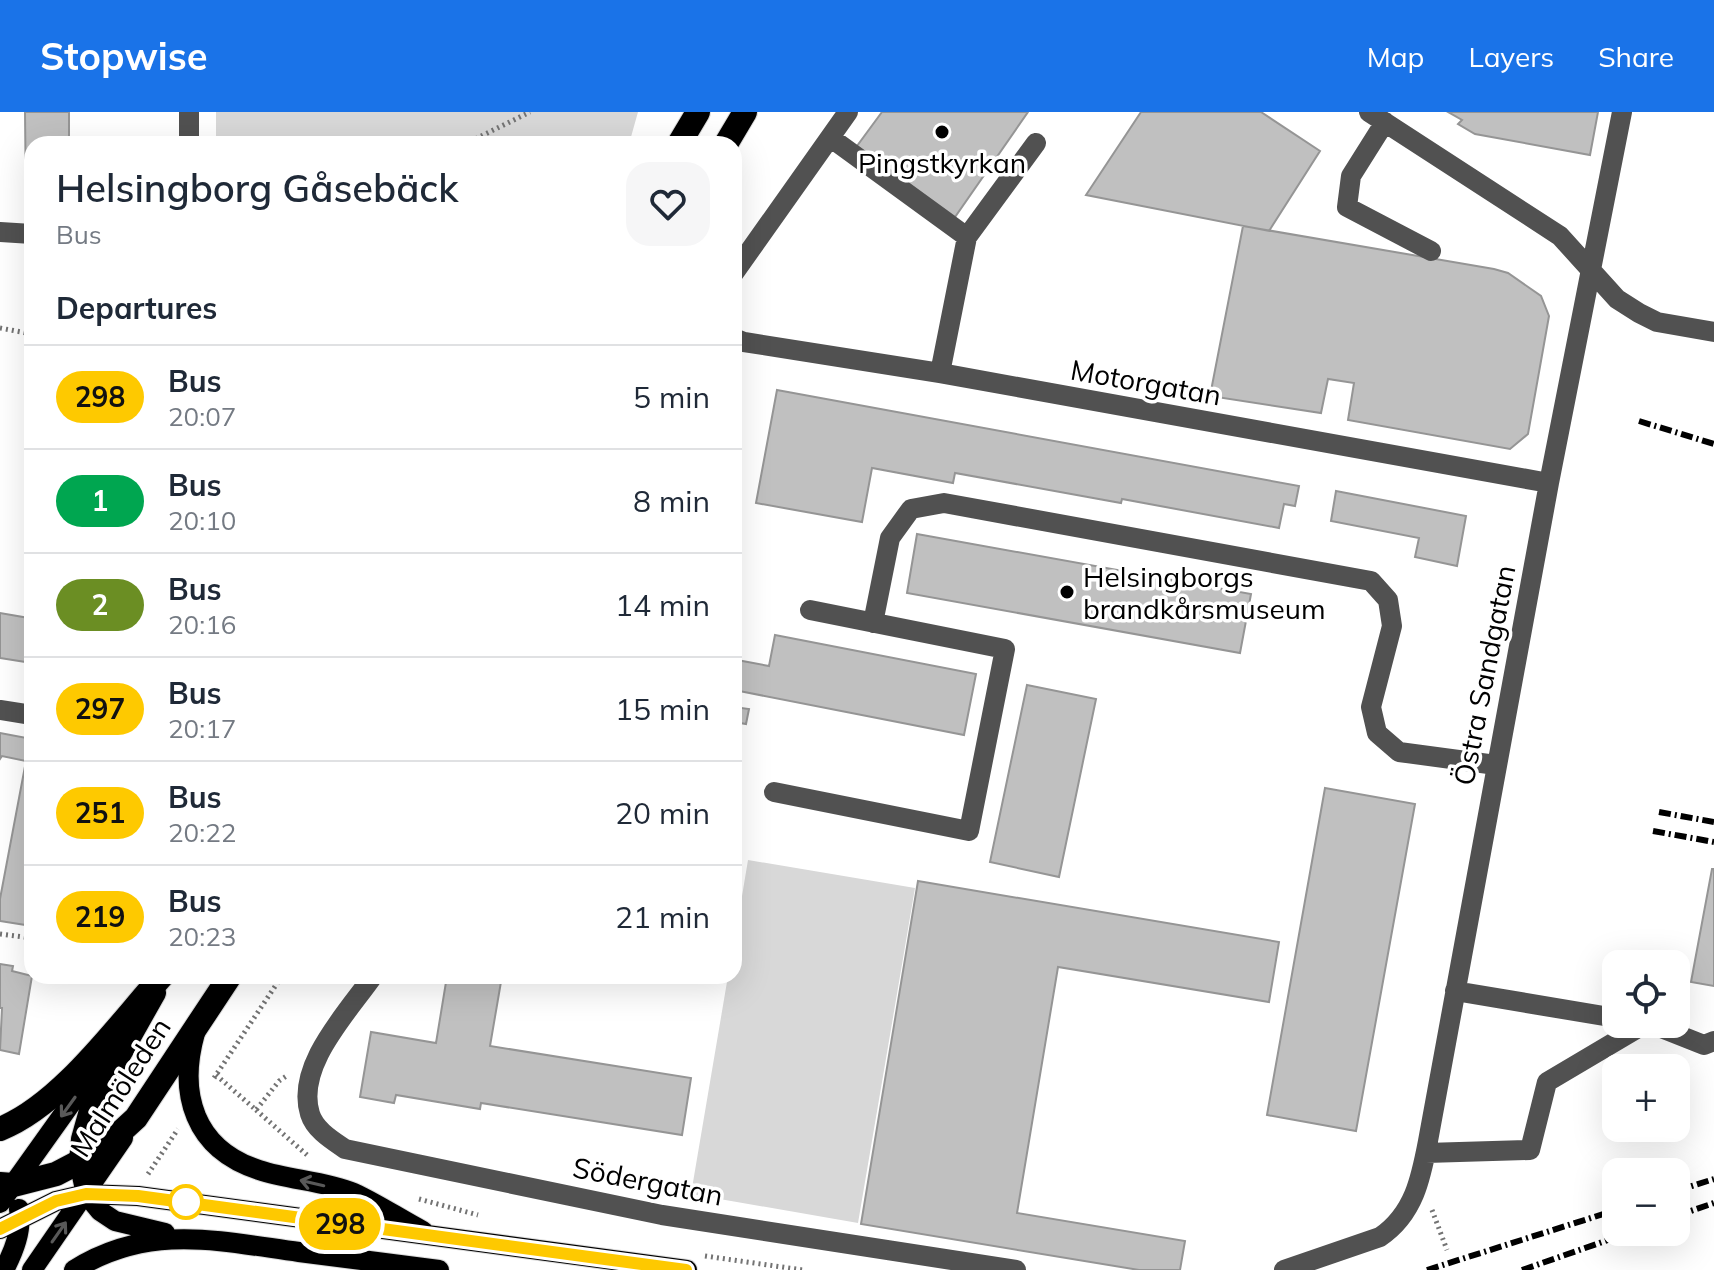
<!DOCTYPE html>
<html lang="en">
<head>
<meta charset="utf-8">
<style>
  body { margin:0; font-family:Mulish,sans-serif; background:#f6f6f7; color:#1f2937; height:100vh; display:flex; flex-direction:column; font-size:30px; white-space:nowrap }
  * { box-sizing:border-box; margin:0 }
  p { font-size:26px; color:#747a83 }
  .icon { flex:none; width:44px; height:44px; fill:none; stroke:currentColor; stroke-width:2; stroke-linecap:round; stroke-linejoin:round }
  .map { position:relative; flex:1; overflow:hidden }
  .drawer { position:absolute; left:24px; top:24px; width:718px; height:848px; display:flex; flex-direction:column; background:#fff; border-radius:24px; box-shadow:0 8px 32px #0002 }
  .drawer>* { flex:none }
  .badge { padding:0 16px; border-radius:26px; font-size:28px; line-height:52px }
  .controls { position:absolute; left:1602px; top:838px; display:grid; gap:16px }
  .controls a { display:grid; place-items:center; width:88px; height:88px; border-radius:16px; background:#fff; box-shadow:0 8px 32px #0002; font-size:40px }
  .map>.badge { position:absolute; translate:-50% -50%; box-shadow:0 0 0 4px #fff }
  h2 { padding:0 32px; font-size:30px; line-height:72px }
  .round { display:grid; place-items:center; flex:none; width:84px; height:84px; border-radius:24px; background:#f6f6f7 }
  .headline { display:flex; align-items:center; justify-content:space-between; height:136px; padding:0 32px }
  h1 { font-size:38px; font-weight:600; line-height:60px }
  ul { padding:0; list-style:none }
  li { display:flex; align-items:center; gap:24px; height:104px; padding:0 32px; border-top:2px solid #e0e1e3 }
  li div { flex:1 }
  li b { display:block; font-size:30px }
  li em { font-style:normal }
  li .badge { min-width:88px; font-weight:700; text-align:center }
  header { display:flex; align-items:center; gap:48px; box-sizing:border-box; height:112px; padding:0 40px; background:#1a73e8; color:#fff }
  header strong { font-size:38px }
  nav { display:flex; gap:44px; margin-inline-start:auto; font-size:28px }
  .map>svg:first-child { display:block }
  .green { fill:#d8d8d8 }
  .building { fill:#c0c0c0; stroke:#959595; stroke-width:2 }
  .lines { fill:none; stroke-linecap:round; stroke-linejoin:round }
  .major-casing { stroke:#dbdbdb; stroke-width:22 }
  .highway-casing { stroke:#dbdbdb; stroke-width:26 }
  .path { stroke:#737373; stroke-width:5; stroke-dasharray:2 4; stroke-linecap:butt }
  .minor { stroke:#515151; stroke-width:20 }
  .major { stroke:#000; stroke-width:20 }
  .highway { stroke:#000; stroke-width:24 }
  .rail { stroke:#000; stroke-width:6; stroke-dasharray:12 4 2 4; stroke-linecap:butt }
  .oneway { stroke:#595959 }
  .line-casing { stroke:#fff; stroke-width:18 }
  .line { stroke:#fec900; stroke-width:12 }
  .poi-dot { fill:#000; stroke:#fff; stroke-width:3 }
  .stop-dot { fill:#fff; stroke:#fec900; stroke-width:4 }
  .labels { text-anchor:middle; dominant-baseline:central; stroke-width:7; stroke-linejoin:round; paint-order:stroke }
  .poi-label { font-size:28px; fill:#000; stroke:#fff }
  .street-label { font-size:28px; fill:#000; stroke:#fff }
</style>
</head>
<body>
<header>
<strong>Stopwise</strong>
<nav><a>Map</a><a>Layers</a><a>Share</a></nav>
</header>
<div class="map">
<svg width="1714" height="1158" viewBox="0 0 1714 1158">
  <rect width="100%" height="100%" fill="#fff"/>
  <path class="green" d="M216,0H638L629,32H216Z
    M748,748L915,776L858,1111L691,1082L728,864H734V832Z"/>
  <path class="building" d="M25,0H69V32H32V93H26Z
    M882,0H1028L955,105L857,34Z
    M1141,0H1261L1320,39L1269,119L1086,83Z
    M1448,0H1598L1590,43L1475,22L1458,12L1462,8Z
    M1243,114L1494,157L1508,161L1541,184L1549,204L1528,322L1510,337L1348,308L1354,271L1328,267L1321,301L1210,284Z
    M777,278L1299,374L1295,394L1284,392L1279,416L1122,387L1121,391L955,361L953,371L872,356L862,410L756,391Z
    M1336,379L1466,404L1457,454L1415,445L1419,426L1331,409Z
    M917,422L1251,482L1240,541L907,481Z
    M32,490V551L0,546V501L29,506Z
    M775,523L976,562L964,623L734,578L737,548L769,554Z
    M1027,573L1096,587L1059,765L990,750Z
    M734,595L749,597L746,612L734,610Z
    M0,621L32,627V814L0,809V787L26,649L2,644L0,647Z
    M1325,676L1415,692L1356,1019L1267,1003Z
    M1712,757H1714V874L1691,870Z
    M918,769L1279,830L1269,890L1058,855L1017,1101L1185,1129L1180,1158H1139L861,1112Z
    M0,852L13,854L12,859L32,864L19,942L0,938L2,896H0Z
    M447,864H502L490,934L691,966L682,1023L481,991L480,997L396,983L394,991L360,985L371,920L436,931Z"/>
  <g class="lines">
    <g class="major-casing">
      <path id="major" d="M156,881L88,1002L81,1027L79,1050L86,1082L100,1099L115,1109L165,1121
        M195,921C178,982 194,1037 259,1058C289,1068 324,1069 354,1081C378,1092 400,1107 423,1119
        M0,1091L107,941
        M0,1117L56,1089L86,1082L138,1084L687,1158
        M4,1158C14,1139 22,1119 19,1097
        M32,1158L123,1026
        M74,1158C149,1111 218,1129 299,1140C346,1146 392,1152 439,1158"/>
    </g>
    <g class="highway-casing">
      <path id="highway" d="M679,32L698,0
        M726,32L745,0
        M0,1017C61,993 118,913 162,864
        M0,1072L13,1073L56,1062L100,1039L136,1006L230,864"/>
    </g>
    <path class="path" d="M465,32L530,0
      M0,216L32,222
      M0,822L32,826
      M216,963L256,998L279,969L288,963
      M214,966L282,864
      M256,998L307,1043
      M148,1062L178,1017
      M419,1087L478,1103
      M1432,1098L1447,1138
      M705,1144L803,1158"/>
    <path class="minor" d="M189,0V32
      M1369,0L1560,124L1617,187L1639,201L1657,210L1714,220
      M1385,10L1351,64L1347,95L1431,139
      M831,26L967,125
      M0,120L32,122
      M734,161L848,0
      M734,226L744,230L940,261L1549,371
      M940,261L967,125L1036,31
      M873,511L890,426L911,397L944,391L1371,469L1388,488L1392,514L1371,595L1377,621L1399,640L1496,653
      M0,598L32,603
      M774,680L969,719L1005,537L810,498
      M373,864C348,900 295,954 310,1002C315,1018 332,1028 345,1037L662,1103L1016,1158
      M1455,879L1616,906
      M1651,912L1704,933L1714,929
      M1426,1041L1530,1038L1547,970L1645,912
      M1284,1158L1380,1125C1414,1102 1421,1066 1428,1029L1549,371L1622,0"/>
    <use href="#major" class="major"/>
    <use href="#highway" class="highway"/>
    <path class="rail" d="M1639,309L1714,332
      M1659,700L1714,710
      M1653,719L1714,730
      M1676,1079L1714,1067
      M1676,1104L1714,1091
      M1427,1158L1616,1098
      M1522,1158L1631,1120"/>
  </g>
  <defs><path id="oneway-shaft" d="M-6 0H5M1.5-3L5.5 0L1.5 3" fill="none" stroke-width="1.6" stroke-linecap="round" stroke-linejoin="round" transform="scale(2)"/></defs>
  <g class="oneway">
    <use href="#oneway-shaft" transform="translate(68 995) rotate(126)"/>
    <use href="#oneway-shaft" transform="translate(312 1071) rotate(-167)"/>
    <use href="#oneway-shaft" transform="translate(59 1120) rotate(-55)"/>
  </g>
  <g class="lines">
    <g class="line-casing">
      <path id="line" d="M0,1117L56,1089L86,1082L138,1084L686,1158"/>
    </g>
    <use href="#line" class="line"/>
  </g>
  <g class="poi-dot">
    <circle cx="942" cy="20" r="8"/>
    <circle cx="1067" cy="480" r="8"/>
  </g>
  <circle class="stop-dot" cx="186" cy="1090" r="16"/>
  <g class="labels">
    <g class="poi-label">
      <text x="942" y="50">Pingstkyrkan</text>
      <text x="1083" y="464" text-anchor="start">Helsingborgs<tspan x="1083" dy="32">brandkårsmuseum</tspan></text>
    </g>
    <g class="street-label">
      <text transform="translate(1146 270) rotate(10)">Motorgatan</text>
      <text transform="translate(1484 563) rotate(-79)">Östra Sandgatan</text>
      <text transform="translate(120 975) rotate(-57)">Malmöleden</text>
      <text transform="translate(648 1069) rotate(11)">Södergatan</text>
    </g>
  </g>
</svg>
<div class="controls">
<a><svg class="icon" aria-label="locate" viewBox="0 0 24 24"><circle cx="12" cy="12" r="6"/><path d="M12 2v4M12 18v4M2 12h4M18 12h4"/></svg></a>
<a>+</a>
<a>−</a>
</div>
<b class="badge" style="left:340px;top:1112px;background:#fec900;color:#111">298</b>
<section class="drawer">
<div class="headline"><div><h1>Helsingborg Gåsebäck</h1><p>Bus</p></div><a class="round"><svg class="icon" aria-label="heart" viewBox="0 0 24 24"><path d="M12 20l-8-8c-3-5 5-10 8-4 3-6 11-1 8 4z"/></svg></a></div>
<h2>Departures</h2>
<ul>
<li><span class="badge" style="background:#fec900;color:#111">298</span><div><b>Bus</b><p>20:07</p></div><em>5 min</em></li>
<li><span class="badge" style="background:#00a650;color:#fff">1</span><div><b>Bus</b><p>20:10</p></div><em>8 min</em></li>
<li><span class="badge" style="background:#6b8e23;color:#fff">2</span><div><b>Bus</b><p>20:16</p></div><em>14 min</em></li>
<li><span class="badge" style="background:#fec900;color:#111">297</span><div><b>Bus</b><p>20:17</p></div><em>15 min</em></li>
<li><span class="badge" style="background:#fec900;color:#111">251</span><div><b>Bus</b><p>20:22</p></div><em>20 min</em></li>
<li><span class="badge" style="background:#fec900;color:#111">219</span><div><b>Bus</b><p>20:23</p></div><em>21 min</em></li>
</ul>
</section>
</div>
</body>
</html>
